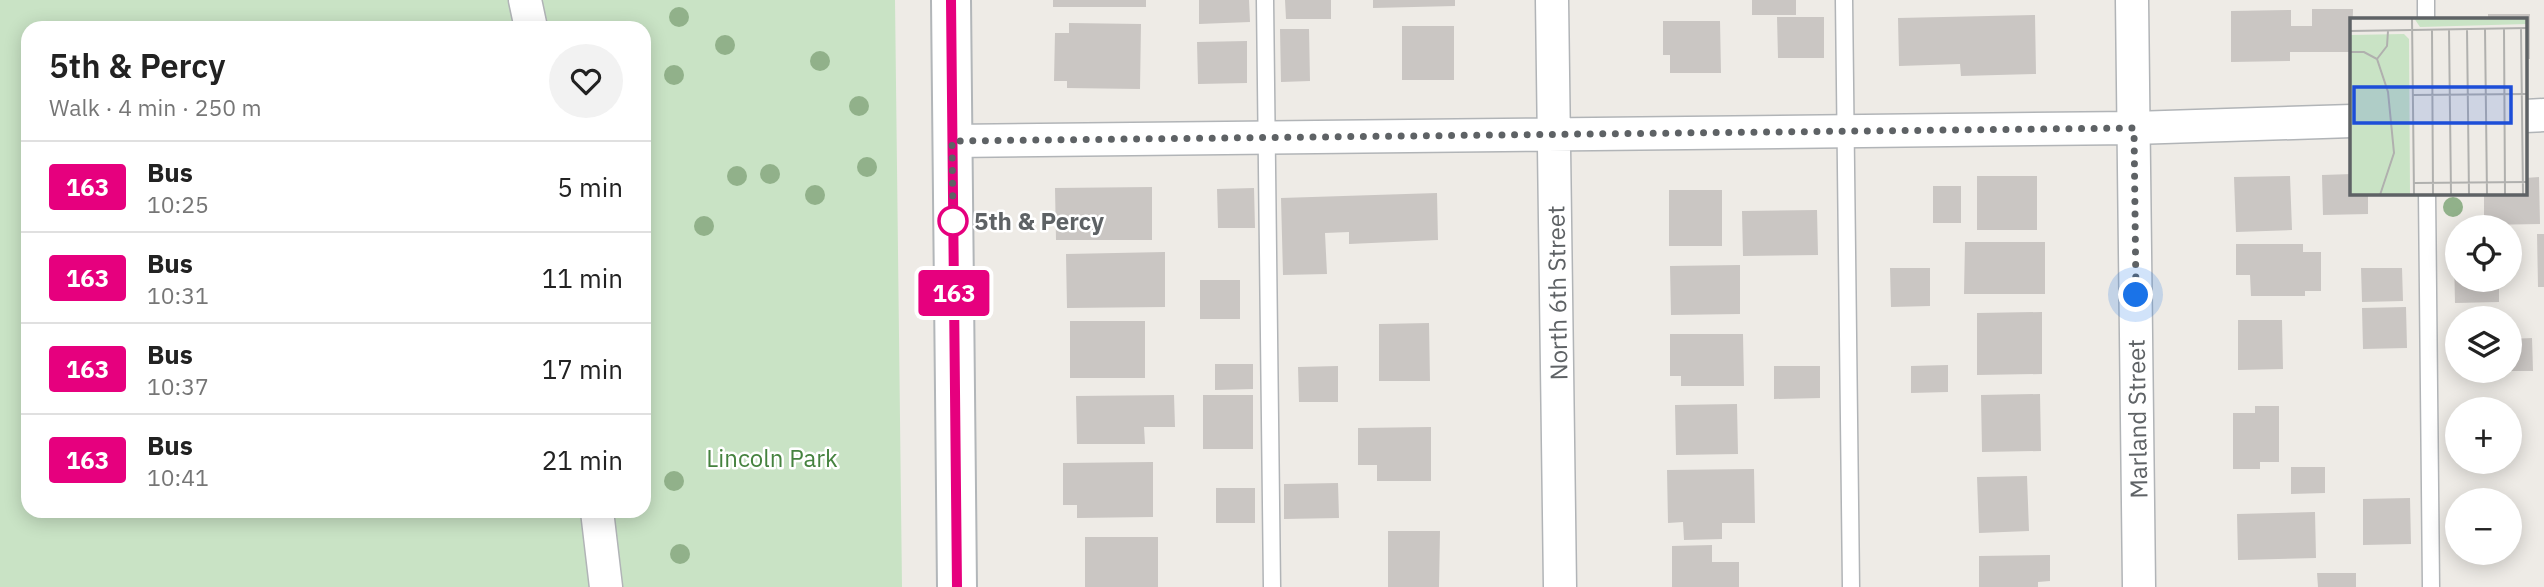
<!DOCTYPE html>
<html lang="en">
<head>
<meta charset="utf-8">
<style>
  body { margin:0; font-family:"IBM Plex Sans",sans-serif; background:#f2f2f2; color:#222; height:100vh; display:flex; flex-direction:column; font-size:26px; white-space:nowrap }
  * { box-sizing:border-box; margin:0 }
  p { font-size:23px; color:#767676 }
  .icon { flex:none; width:38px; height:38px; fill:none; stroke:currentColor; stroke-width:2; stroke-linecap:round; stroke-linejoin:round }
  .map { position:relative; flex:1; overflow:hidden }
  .panel { position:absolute; left:21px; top:21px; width:630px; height:497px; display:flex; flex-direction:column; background:#fff; border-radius:21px; box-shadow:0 4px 18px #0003 }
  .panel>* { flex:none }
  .badge { padding:0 14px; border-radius:5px; font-size:24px; line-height:46px }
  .tools { position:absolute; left:2445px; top:215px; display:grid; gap:14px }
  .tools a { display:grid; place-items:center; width:77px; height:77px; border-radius:50%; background:#fff; box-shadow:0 4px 18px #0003; font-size:35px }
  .you { position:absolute; width:35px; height:35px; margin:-18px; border:5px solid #fff; border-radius:50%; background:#1a73e8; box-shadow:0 0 0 10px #1a73e833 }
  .map>.badge { position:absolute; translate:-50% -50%; box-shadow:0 0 0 4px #fff }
  .round { display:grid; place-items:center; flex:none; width:74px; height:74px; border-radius:37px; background:#f2f2f2 }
  .overview { display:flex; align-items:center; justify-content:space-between; height:119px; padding:0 28px }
  h1 { font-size:33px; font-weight:600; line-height:52px }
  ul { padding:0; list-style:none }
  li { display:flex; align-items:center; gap:21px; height:91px; padding:0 28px; border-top:2px solid #e0e0e0 }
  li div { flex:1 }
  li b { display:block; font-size:26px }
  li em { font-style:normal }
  li .badge { min-width:77px; font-weight:700; text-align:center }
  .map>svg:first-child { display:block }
  .green { fill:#c9e3c5; fill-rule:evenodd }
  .building { fill:#cac6c3 }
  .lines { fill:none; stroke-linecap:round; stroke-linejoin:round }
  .service-casing { stroke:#b1b4b7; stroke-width:19 }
  .minor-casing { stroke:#b1b4b7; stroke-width:35 }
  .secondary-casing { stroke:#b2b6b9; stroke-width:42 }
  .service { stroke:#fff; stroke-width:16 }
  .minor { stroke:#fff; stroke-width:32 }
  .secondary { stroke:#fff; stroke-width:38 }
  .tree { fill:#91b18a }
  .line-casing { stroke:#fff; stroke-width:16 }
  .line { stroke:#e6007e; stroke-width:10 }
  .walk { stroke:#5e6265; stroke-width:7; stroke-dasharray:0 12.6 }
  .stop-dot { fill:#fff; stroke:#e6007e; stroke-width:3.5 }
  .labels { text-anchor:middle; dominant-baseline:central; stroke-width:5; stroke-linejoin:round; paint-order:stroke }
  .stop-label { font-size:24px; font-weight:bold; fill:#5e6265; stroke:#fff; text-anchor:start }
  .street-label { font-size:24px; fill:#5e6265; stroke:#fff }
  .park-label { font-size:24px; fill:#45823f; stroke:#fff }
  .inset-road { fill:none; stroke:#b0b0ae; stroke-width:2 }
  .view { fill:#1d4ed8; fill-opacity:0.15; stroke:#1d4ed8; stroke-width:3.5 }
  .inset-edge { fill:none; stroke:#5e6265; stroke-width:3.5 }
</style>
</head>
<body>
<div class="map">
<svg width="2544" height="587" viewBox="0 0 2544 587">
  <rect width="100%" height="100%" fill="#eeebe6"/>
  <path class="green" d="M0,0H895L902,587H0ZM28,28H644V511H28Z"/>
  <path class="building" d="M1053,0H1146V7H1053Z
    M1199,0H1249L1250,22L1199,24Z
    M1285,0H1331V19H1286Z
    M1373,0H1455V6L1373,8Z
    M1752,0H1796V15H1752Z
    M2312,9H2353L2352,52H2290V61L2231,62V11L2291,10V26H2312Z
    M2488,14H2530V59H2525V19H2488Z
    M2035,15L2036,74L1961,76L1960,64L1899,66L1898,18Z
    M1777,17H1824V58H1778Z
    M1663,21H1720L1721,73H1670V55H1663Z
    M1069,23L1141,24L1140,89L1067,88V81H1054L1055,33H1069Z
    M1402,26H1454V80H1402Z
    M1280,29H1309L1310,81L1281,82Z
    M1247,41V83L1198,84L1197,42Z
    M2352,174V192H2368V214L2323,215L2322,175Z
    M1977,176H2037V230H1977Z
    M2290,176L2292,230L2236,232L2234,177Z
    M2539,177L2540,224L2484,225V192H2525V178Z
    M1933,186H1961V223H1933Z
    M1152,187V240H1056L1055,188Z
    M1254,188L1255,228H1218L1217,189Z
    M1669,190H1722V246H1669Z
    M1437,193L1438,240L1349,244V232L1325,233L1327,274L1283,275L1281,198Z
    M1817,210L1818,255L1743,256L1742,211Z
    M2537,234H2544V287H2538Z
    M1965,242H2045V294H1964Z
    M2236,244H2303V252H2321V291H2305V296H2251L2250,275H2236Z
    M1165,252V307L1067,308L1066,254Z
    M2454,257H2457V280H2499V302L2455,303Z
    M1740,265V314L1671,315L1670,266Z
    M1890,268H1930V306L1891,307Z
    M2361,268H2402L2403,301L2362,302Z
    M1200,280H1240V319H1200Z
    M2406,307L2407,348L2363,349L2362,308Z
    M2042,312V374L1977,375V313Z
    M2238,320H2282L2283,369L2238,370Z
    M1070,321H1145V378H1070Z
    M1429,323L1430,381H1379V324Z
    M1670,334H1743L1744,386H1681V376H1670Z
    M2532,338L2533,371H2510V339Z
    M1215,364H1253V389L1215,390Z
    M1948,365V392L1911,393V366Z
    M1338,366V402H1299L1298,367Z
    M1774,366H1820V398L1774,399Z
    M2040,394L2041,451L1982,452L1981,395Z
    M1174,395L1175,427H1144L1145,444H1077L1076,396Z
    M1203,395H1253V449H1203Z
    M1737,404L1738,454L1676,455L1675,405Z
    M2255,406H2279V462H2260V469H2233V413H2255Z
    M1431,427V481H1377V465H1358V428Z
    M1153,462V517L1077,518V505H1063V463Z
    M2291,467H2325V493L2291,494Z
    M1754,469L1755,523H1722V539L1684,540L1683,522L1668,523L1667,470Z
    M2027,476L2029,531L1979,533L1977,477Z
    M1338,483L1339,518L1284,519V484Z
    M1216,488H1255V523H1216Z
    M2410,498L2411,544L2363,545V499Z
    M2315,512L2316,558L2238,560L2237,514Z
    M1388,531H1440L1439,587H1388Z
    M1085,537H1158V587H1085Z
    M1712,545V562H1739V587H1672V546Z
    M2050,555V581L2038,582V587H1979V556Z
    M2317,573H2356V587H2318Z"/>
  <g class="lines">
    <g class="service-casing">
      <path id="service" d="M1265,0L1272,587
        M1844,0L1851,587
        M2426,0V19
        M2427,192L2431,587"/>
    </g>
    <g class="minor-casing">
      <path id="minor" d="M525,0L531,28
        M1552,0L1560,587
        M2132,0L2139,587
        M2525,116L2544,115
        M952,141L2134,128L2352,121
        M597,511L606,587"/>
    </g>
    <g class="secondary-casing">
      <path id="secondary" d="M951,0L957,587"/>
    </g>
    <use href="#service" class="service"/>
    <use href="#minor" class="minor"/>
    <use href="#secondary" class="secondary"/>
  </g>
  <g class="tree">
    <circle cx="679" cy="17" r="10"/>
    <circle cx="725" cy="45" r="10"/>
    <circle cx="820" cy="61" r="10"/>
    <circle cx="674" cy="75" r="10"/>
    <circle cx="859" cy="106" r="10"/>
    <circle cx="867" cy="167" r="10"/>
    <circle cx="770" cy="174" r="10"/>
    <circle cx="737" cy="176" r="10"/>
    <circle cx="815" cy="195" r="10"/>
    <circle cx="2453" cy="207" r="10"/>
    <circle cx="704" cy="226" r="10"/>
    <circle cx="674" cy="481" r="10"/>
    <circle cx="680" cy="554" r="10"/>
  </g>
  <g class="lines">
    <g class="line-casing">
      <path id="line" d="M951,0L957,587"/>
    </g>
    <use href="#line" class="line"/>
    <path class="walk" d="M953,221L952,141L2134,128L2136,295"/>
  </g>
  <circle class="stop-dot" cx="953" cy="221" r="14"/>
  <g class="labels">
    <g class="stop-label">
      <text x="974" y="221">5th &amp; Percy</text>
    </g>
    <g class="street-label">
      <text transform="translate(1557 293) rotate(-91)">North 6th Street</text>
      <text transform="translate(2137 419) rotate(-91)">Marland Street</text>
    </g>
    <g class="park-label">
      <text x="772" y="458">Lincoln Park</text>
    </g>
  </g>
  <g transform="translate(2350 18)">
    <rect width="177" height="177" fill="#eeebe6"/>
    <path d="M64,0H177V6L70,9ZM54,16L59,21L60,177H0V17Z" fill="#c9e3c5"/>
    <path class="inset-road" d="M62,0L64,177M154,10L155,177M82,11L83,177M99,11L101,177M117,11L119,177M135,11L137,177M171,11L173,177M62,12L177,10M0,13L61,12M0,34H14L27,41L38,74L44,135L30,177M27,41L37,28L38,13M63,77L177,76M64,165L177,164"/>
    <path class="view" d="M4,69H161V105H4Z"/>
    <rect width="177" height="177" class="inset-edge"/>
  </g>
</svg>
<div class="tools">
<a><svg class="icon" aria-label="locate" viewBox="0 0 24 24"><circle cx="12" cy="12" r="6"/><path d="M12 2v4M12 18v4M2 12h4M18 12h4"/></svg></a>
<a><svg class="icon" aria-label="layers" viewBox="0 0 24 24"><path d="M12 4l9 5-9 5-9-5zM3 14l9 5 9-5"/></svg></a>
<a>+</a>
<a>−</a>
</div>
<div class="you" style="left:2136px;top:295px"></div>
<b class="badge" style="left:954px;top:293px;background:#e6007e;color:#fff">163</b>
<section class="panel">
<div class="overview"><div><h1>5th &amp; Percy</h1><p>Walk · 4 min · 250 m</p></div><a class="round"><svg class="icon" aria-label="heart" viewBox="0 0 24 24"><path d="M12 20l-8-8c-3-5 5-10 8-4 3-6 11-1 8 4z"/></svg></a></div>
<ul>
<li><span class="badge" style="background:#e6007e;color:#fff">163</span><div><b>Bus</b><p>10:25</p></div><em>5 min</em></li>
<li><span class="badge" style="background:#e6007e;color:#fff">163</span><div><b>Bus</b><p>10:31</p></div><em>11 min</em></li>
<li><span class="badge" style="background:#e6007e;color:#fff">163</span><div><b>Bus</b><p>10:37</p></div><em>17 min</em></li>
<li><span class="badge" style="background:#e6007e;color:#fff">163</span><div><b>Bus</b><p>10:41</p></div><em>21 min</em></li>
</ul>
</section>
</div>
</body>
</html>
